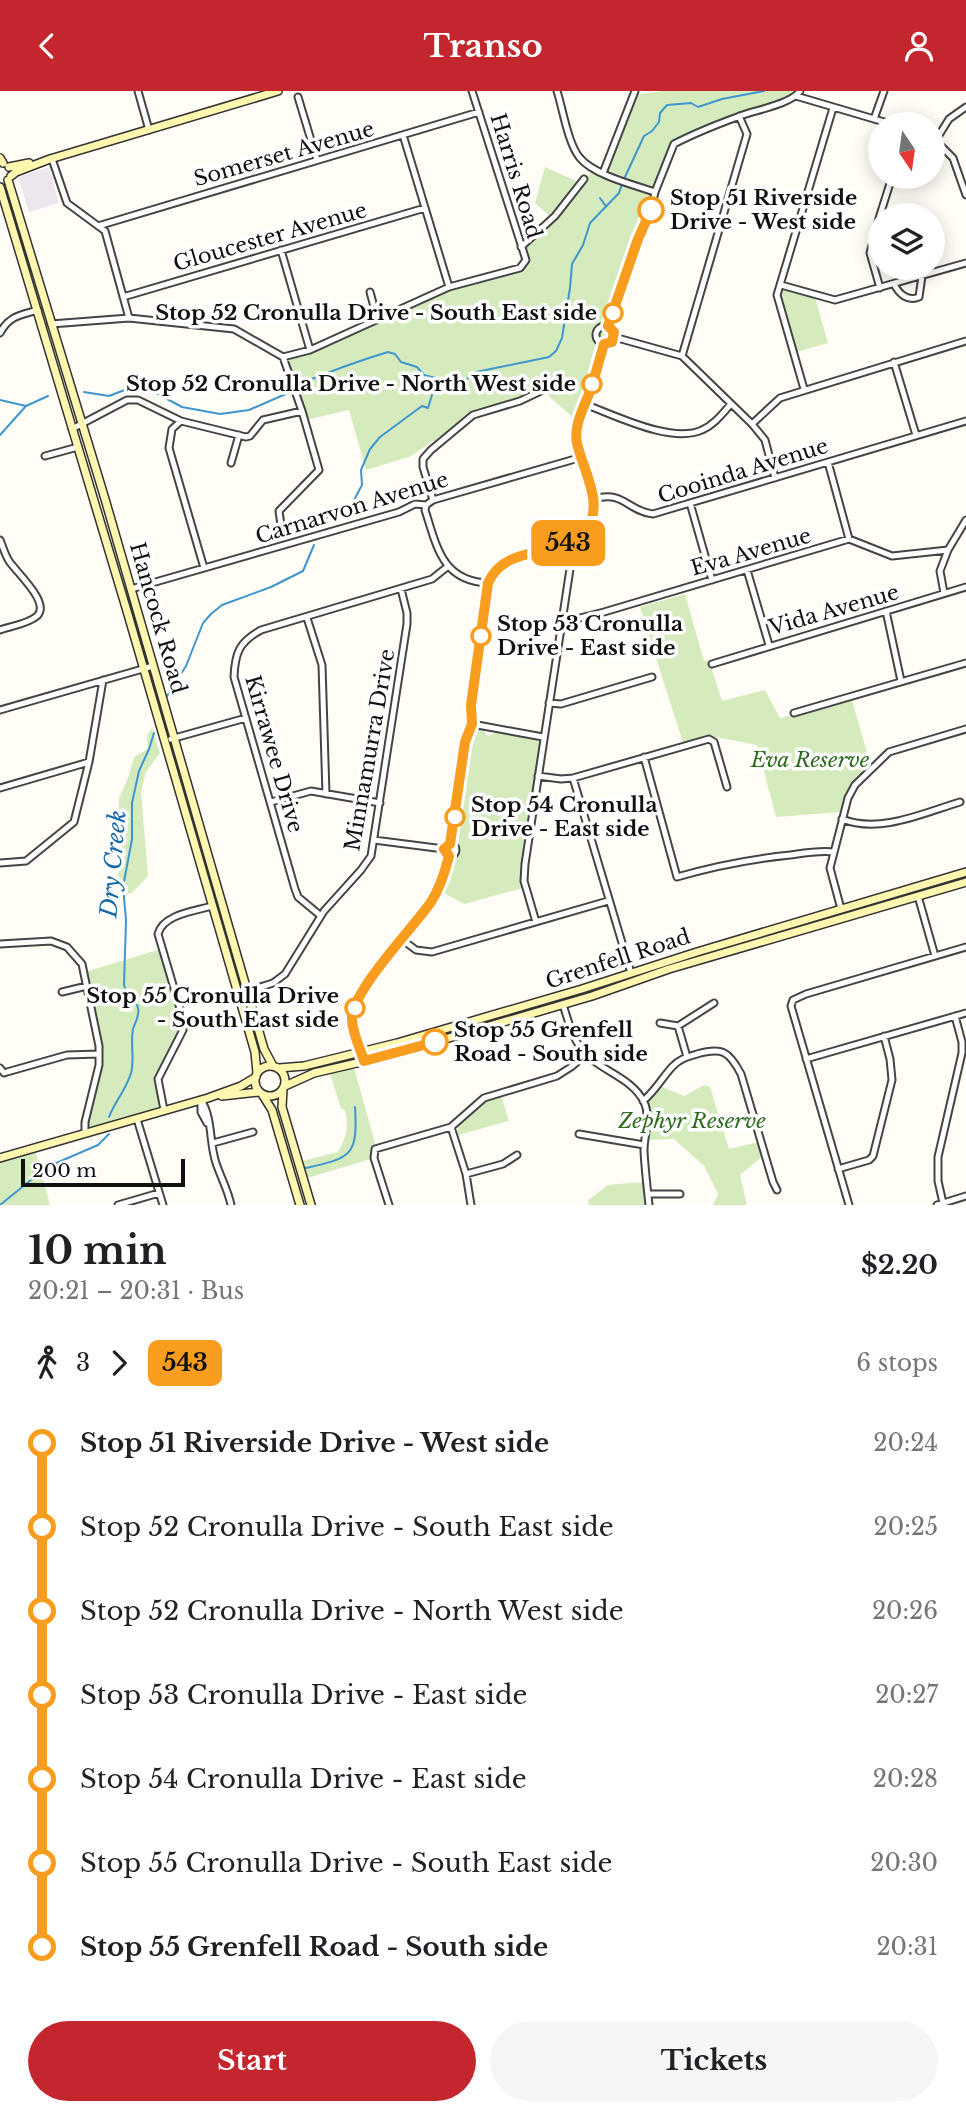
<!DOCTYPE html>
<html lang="en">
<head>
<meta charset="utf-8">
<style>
  body { margin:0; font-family:"Libre Baskerville",serif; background:#f6f6f6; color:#202124; height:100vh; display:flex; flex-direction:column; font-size:26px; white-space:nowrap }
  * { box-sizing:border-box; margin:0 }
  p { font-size:23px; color:#757577 }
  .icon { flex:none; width:38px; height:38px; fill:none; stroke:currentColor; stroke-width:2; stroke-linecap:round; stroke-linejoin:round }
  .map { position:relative; height:1114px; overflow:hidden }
  .sheet { display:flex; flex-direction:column; background:#fff; flex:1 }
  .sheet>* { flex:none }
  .badge { padding:0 14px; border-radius:10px; font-size:24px; line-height:46px }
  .needle { width:46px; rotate:167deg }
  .tools { position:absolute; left:868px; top:21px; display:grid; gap:14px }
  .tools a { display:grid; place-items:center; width:77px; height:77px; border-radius:50%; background:#fff; box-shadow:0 4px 18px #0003; font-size:35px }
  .scale { position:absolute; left:21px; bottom:18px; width:164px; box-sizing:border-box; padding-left:7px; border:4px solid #111; border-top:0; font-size:19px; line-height:24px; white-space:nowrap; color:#111; -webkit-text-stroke:5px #fff; paint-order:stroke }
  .map>.badge { position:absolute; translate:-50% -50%; box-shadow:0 0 0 4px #fff }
  .legs { display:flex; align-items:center; gap:10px; height:77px; padding:0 28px; font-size:23px }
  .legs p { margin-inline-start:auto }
  .summary { display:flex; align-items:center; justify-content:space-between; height:119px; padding:0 28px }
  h1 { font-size:38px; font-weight:800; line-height:52px }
  .button { display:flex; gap:14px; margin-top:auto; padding:14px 28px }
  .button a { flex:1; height:80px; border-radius:42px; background:#c4262e; color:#fff; font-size:28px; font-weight:800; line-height:80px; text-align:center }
  .button a+a { background:#f6f6f6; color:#202124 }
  ul { padding:0 28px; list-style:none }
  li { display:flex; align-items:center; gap:24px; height:84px; font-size:26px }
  li i { display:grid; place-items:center; width:10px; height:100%; margin:0 9px; background:currentColor }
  li i::after { content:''; width:18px; height:18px; margin:-9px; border:5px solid; border-radius:50%; background:#fff }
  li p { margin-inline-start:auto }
  li:first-child i { background:linear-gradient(#0000 50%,currentColor 0) }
  li:last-child i { background:linear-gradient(currentColor 50%,#0000 0) }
  header { display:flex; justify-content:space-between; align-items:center; height:91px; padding:0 28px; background:#c4262e; color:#fff; font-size:32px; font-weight:800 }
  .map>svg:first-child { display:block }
  .industrial { fill:#eee6ef }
  .green { fill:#d5ebbd }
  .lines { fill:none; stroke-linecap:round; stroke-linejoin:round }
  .stream { stroke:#3f96cf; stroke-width:2 }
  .minor-casing { stroke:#444; stroke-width:9 }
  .secondary-casing { stroke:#333; stroke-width:10 }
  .minor { stroke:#fff; stroke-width:5 }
  .secondary { stroke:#fff6b0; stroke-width:7 }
  .line-1-casing { stroke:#fff; stroke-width:16 }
  .line-1 { stroke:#f99d1e; stroke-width:10 }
  .stop-1-dot { fill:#fff; stroke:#f99d1e; stroke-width:3.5 }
  .labels { text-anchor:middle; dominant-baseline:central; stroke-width:7; stroke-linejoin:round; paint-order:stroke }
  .street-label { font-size:21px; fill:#111; stroke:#fff }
  .stop-label { font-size:21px; font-weight:bold; fill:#111; stroke:#fff; text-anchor:start }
  .park-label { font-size:21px; font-style:italic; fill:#2f6b1f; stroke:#fff }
  .water-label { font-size:23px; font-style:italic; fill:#1768a6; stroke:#fff }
</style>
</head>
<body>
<header><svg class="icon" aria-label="back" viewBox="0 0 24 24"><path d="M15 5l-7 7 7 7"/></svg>Transo<svg class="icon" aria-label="person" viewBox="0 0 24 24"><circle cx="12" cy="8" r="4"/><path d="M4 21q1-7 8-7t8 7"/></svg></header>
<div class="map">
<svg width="966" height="1114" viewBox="0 0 966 1114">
  <rect width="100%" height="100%" fill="#fffdf5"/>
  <path class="industrial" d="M49,76L59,112L29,121L18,86Z"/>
  <path class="green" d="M663,0H797L784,10L674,53L631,166L578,331L543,300L473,324L409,366L366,379L349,319L305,329L283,266L310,259L449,196L514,180L526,169L524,153L553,128L535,112L545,76L581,92L595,77L603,82L634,4Z
    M782,198L815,206L828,252L796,261L780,211Z
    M685,503L704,570L709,569L722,610L765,599L780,627L852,609L870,672C856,688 846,700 841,721L776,726L757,654L710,645L683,652L640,516Z
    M475,636L485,638V643L489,645L498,640L537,648L541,654L521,777L523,797L464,813L440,800L451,771L457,761L454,741L469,649Z
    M152,637L160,662L146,681L141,701L148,785L132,802L118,804L119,707L128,687L134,666L148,658L147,644Z
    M161,858L182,931L181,938L156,988L159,1014L155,1018L90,1037L87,1030L96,1000L102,955L88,880Z
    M353,973L375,1052L370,1058L371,1068L304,1088L298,1071L338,1061C346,1046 350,1034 344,1018H341L329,979Z
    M704,994L710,996L729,1058L759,1051L763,1065L740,1084L747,1114H713L718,1103L704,1075L674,1048L646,1049L650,1022L648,1009L660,995L684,1005Z
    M501,1004L509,1030L458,1044V1035C471,1019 481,1009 501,1004Z
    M36,1062L50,1114H0V1072Z
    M643,1091L644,1114H589L588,1109L608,1094Z"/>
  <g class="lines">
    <path class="stream" d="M625,86L644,45L652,40L659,31L660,22L667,14L691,12L698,16L722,8L764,0
      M600,107L605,114
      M302,292C331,280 358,270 388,261L395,263L401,271L417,276L424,284L447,290
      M84,301L109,305L135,295L156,302L182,316L220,323L249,319L288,302
      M0,309L26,315
      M0,344L26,315L48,305
      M321,434L332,420L353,411L362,394L361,379L370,358L380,346L422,315L428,317L435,294L447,290L453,295H458L476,281L549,266L556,260L562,247L570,197L572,173L583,154L590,132L619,102L622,93
      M167,605L186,575L203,532L211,523L222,514L271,496L303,480L314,454
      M109,1026C115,1010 126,999 131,982C135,967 130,953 133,938C135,931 140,925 138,917C136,908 128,908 124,894L126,829L123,796L132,748V712L139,680L149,658L154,642
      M306,1077C351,1067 358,1065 355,1016
      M0,1114L47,1076L98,1054L109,1043"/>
    <g class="minor-casing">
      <path id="minor" d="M138,0L149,39
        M557,0C563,19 568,53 580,67C594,84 634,94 655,101
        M796,5L891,33
        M298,6L317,69
        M874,28L884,0
        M403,44L449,196
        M933,47L953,67L966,104
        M936,49L949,28L966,16
        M52,68L67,112L105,140L129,227
        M603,82L635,0
        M880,124L892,86
        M98,135L479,21
        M521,156L555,125L584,88
        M281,159L310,259
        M894,193C899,203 908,211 919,206L922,185
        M781,194L835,209L966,172
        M880,197L870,162L880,124
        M370,201L377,227
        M123,206L425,117
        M51,233L129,227L234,238L283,266L310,259L449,196L520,177L526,169L472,0
        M596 244a9 9 0 1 1 18 0a9 9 0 1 1-18 0Z
        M608,235L638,148L651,119L655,101L674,53C695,42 718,33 740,25C756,19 791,13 800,0
        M0,242C9,225 20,224 38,219
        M614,246L682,265L752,333L765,349L775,387
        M682,265L747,43L739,25
        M894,271L916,344
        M804,298L777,204L833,17
        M584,313C615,324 671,353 702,339C714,334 722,323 731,313
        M181,330L172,338L169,357L204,477
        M752,333L780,307L966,250
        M72,338L127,309H138L181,330L246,346L250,345L263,329L302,320
        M45,365L78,356
        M828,371L849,448
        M231,372L239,344
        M594,408C624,399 627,420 653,423L966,330
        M433,409L423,376V368L431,359L473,324L520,310L543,299
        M690,412L712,489
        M426,414L425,419C437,456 442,490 488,492
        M281,434L279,420L319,379L302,320L283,266
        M0,449C3,456 5,464 9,470C17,482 51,512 37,525C28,533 11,535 0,539
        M747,479L769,554
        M131,498L399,421L415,413L426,414L433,409L582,366
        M944,502L940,480L948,459L966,429
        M886,520L901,590
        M307,527L322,574L326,703
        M562,529L568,530L604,521L849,448L892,465L948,459
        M712,573L966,496
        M549,612L561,613L652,586
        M0,619L153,575
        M794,622L966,572
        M472,633L543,646
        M171,648L246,627
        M644,666L677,786C715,775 751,768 790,764C804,762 820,759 834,761
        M538,685L561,688L573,687L709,648L714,651L727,696
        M573,687L631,882
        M0,697L89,671
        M271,711L311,700L380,712
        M842,728C880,743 923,722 960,711
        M374,749L444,758
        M450,753L465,651L472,633L471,614L488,492C511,443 596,475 594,408L576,345L578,331L604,253
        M444 759a6 6 0 1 1 12 0a6 6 0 1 1-12 0Z
        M0,772L26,770L74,731L89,671L103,589
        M918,805L935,865
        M841,818L830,777L848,707L855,694L889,661L966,638
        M321,825L298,806L295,798L234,586C235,562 239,551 261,539L432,488L447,476
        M536,831L524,790L525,773L570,478L567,453
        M400,847L416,859L432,861L608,810
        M0,853L51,850L67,856L82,873L99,955V974L85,1031V1042
        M248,900L273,892L285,883L324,820L361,779L371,765L407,533V522L401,498
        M62,901L87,895
        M563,914C569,931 572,949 586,963C603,981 632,987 644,1011C651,1026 644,1044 644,1060C645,1078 647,1096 649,1114
        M660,932L678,935L714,912
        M678,935L687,966
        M361,961L352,928L356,914L399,848L431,811L441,793L449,765
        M806,968L966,922
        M0,977L4,982L7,981L67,964L99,963
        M201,1009C213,1027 209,1052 216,1072C221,1087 228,1099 231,1114
        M201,1009V1021L207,1032
        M643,1010C655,1000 662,987 672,976C679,968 687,966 697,963C722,956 729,960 741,983L773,1091L777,1099
        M164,1019L158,988L183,939L184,931L158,843C163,823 196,820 212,815
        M137,1028L163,1114
        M451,1036L466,1083L471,1114
        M579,1043L644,1054
        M213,1052L253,1041
        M838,1078L869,1069L873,1065L892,989L890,968L884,945
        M466,1083L503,1073L517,1064
        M648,1103H680
        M943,1112L938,1090V1066L962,962V951L955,925
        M118,1114L159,1102
        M389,1114L374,1067L375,1058L451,1036L484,1007L557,985L571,976L586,963
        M849,1114L791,915L793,909L806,903L966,856
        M937,1114L966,1105"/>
    </g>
    <g class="secondary-casing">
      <path id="secondary" d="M0,67L3,72
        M9,76L29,72
        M11,85L16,81L50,68L278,0
        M8,89L105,408L264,958L273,975
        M0,96L127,520L255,961L257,982
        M255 990a15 15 0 1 1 30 0a15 15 0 1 1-30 0Z
        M279,977L304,975L397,952L582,898L697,861L966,781
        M285,995L314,982L387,965L527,924L592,905L669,878L966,791
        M283,998L282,1016L311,1114
        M262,1003L272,1019L300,1114
        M222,1005L259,1001
        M0,1067L208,1007L241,995L256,986"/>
    </g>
    <use href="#minor" class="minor"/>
    <use href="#secondary" class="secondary"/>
  </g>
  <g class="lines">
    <g class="line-1-casing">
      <path id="line-1" d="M435,951L364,970C360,957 352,941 352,928C352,899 414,836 431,811C440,797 445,781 449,765L444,758L450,753L465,651L472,633L471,614L488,492C507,450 562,469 585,440C606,414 583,380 577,352C573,333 586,313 592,295C596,281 600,267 604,253L612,251L614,241L608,235L638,148L651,119"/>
    </g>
    <use href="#line-1" class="line-1"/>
  </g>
  <g class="stop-1-dot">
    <circle cx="651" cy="119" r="12"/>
    <circle cx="613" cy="222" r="9"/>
    <circle cx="592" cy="293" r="9"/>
    <circle cx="481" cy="545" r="9"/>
    <circle cx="455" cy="726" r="9"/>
    <circle cx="355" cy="917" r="9"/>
    <circle cx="435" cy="951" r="12"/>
  </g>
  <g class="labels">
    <g class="street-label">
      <text transform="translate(284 63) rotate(-16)">Somerset Avenue</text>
      <text transform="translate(516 85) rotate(73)">Harris Road</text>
      <text transform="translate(270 146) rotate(-16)">Gloucester Avenue</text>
      <text transform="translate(743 380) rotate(-17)">Cooinda Avenue</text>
      <text transform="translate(352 417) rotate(-17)">Carnarvon Avenue</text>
      <text transform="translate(751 461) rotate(-16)">Eva Avenue</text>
      <text transform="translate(834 519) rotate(-16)">Vida Avenue</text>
      <text transform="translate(158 527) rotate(74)">Hancock Road</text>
      <text transform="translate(370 659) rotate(-80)">Minnamurra Drive</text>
      <text transform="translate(274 663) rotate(74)">Kirrawee Drive</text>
      <text transform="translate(618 868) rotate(-18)">Grenfell Road</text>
    </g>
    <g class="stop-label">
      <text x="670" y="107">Stop 51 Riverside<tspan x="670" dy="24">Drive - West side</tspan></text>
      <text x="597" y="222" text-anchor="end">Stop 52 Cronulla Drive - South East side</text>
      <text x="576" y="293" text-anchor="end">Stop 52 Cronulla Drive - North West side</text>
      <text x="497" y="533">Stop 53 Cronulla<tspan x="497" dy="24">Drive - East side</tspan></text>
      <text x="471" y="714">Stop 54 Cronulla<tspan x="471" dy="24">Drive - East side</tspan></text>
      <text x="339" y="905" text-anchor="end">Stop 55 Cronulla Drive<tspan x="339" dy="24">- South East side</tspan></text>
      <text x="454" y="939">Stop 55 Grenfell<tspan x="454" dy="24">Road - South side</tspan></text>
    </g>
    <g class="park-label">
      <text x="810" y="669">Eva Reserve</text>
      <text x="692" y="1030">Zephyr Reserve</text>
    </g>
    <g class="water-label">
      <text transform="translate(113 773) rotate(-85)">Dry Creek</text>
    </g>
  </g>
</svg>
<div class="tools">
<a><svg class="needle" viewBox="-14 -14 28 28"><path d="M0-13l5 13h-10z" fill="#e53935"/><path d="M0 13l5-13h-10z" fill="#757577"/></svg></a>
<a><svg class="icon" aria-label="layers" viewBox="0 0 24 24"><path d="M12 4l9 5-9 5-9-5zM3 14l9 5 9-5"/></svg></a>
</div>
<div class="scale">200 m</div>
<b class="badge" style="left:568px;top:452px;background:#f99d1e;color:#111">543</b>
</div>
<section class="sheet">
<div class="summary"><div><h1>10 min</h1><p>20:21 – 20:31 · Bus</p></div><b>$2.20</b></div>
<div class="legs"><svg class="icon" aria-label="walk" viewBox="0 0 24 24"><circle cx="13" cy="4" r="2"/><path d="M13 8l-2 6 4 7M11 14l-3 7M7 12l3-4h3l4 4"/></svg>3<svg class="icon" aria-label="forward" viewBox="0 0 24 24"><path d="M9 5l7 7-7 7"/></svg><b class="badge" style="background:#f99d1e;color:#111">543</b><p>6 stops</p></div>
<ul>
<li><i style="color:#f99d1e"></i><b>Stop 51 Riverside Drive - West side</b><p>20:24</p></li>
<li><i style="color:#f99d1e"></i><span>Stop 52 Cronulla Drive - South East side</span><p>20:25</p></li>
<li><i style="color:#f99d1e"></i><span>Stop 52 Cronulla Drive - North West side</span><p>20:26</p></li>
<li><i style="color:#f99d1e"></i><span>Stop 53 Cronulla Drive - East side</span><p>20:27</p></li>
<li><i style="color:#f99d1e"></i><span>Stop 54 Cronulla Drive - East side</span><p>20:28</p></li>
<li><i style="color:#f99d1e"></i><span>Stop 55 Cronulla Drive - South East side</span><p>20:30</p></li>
<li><i style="color:#f99d1e"></i><b>Stop 55 Grenfell Road - South side</b><p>20:31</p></li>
</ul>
<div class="button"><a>Start</a><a>Tickets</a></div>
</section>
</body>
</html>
